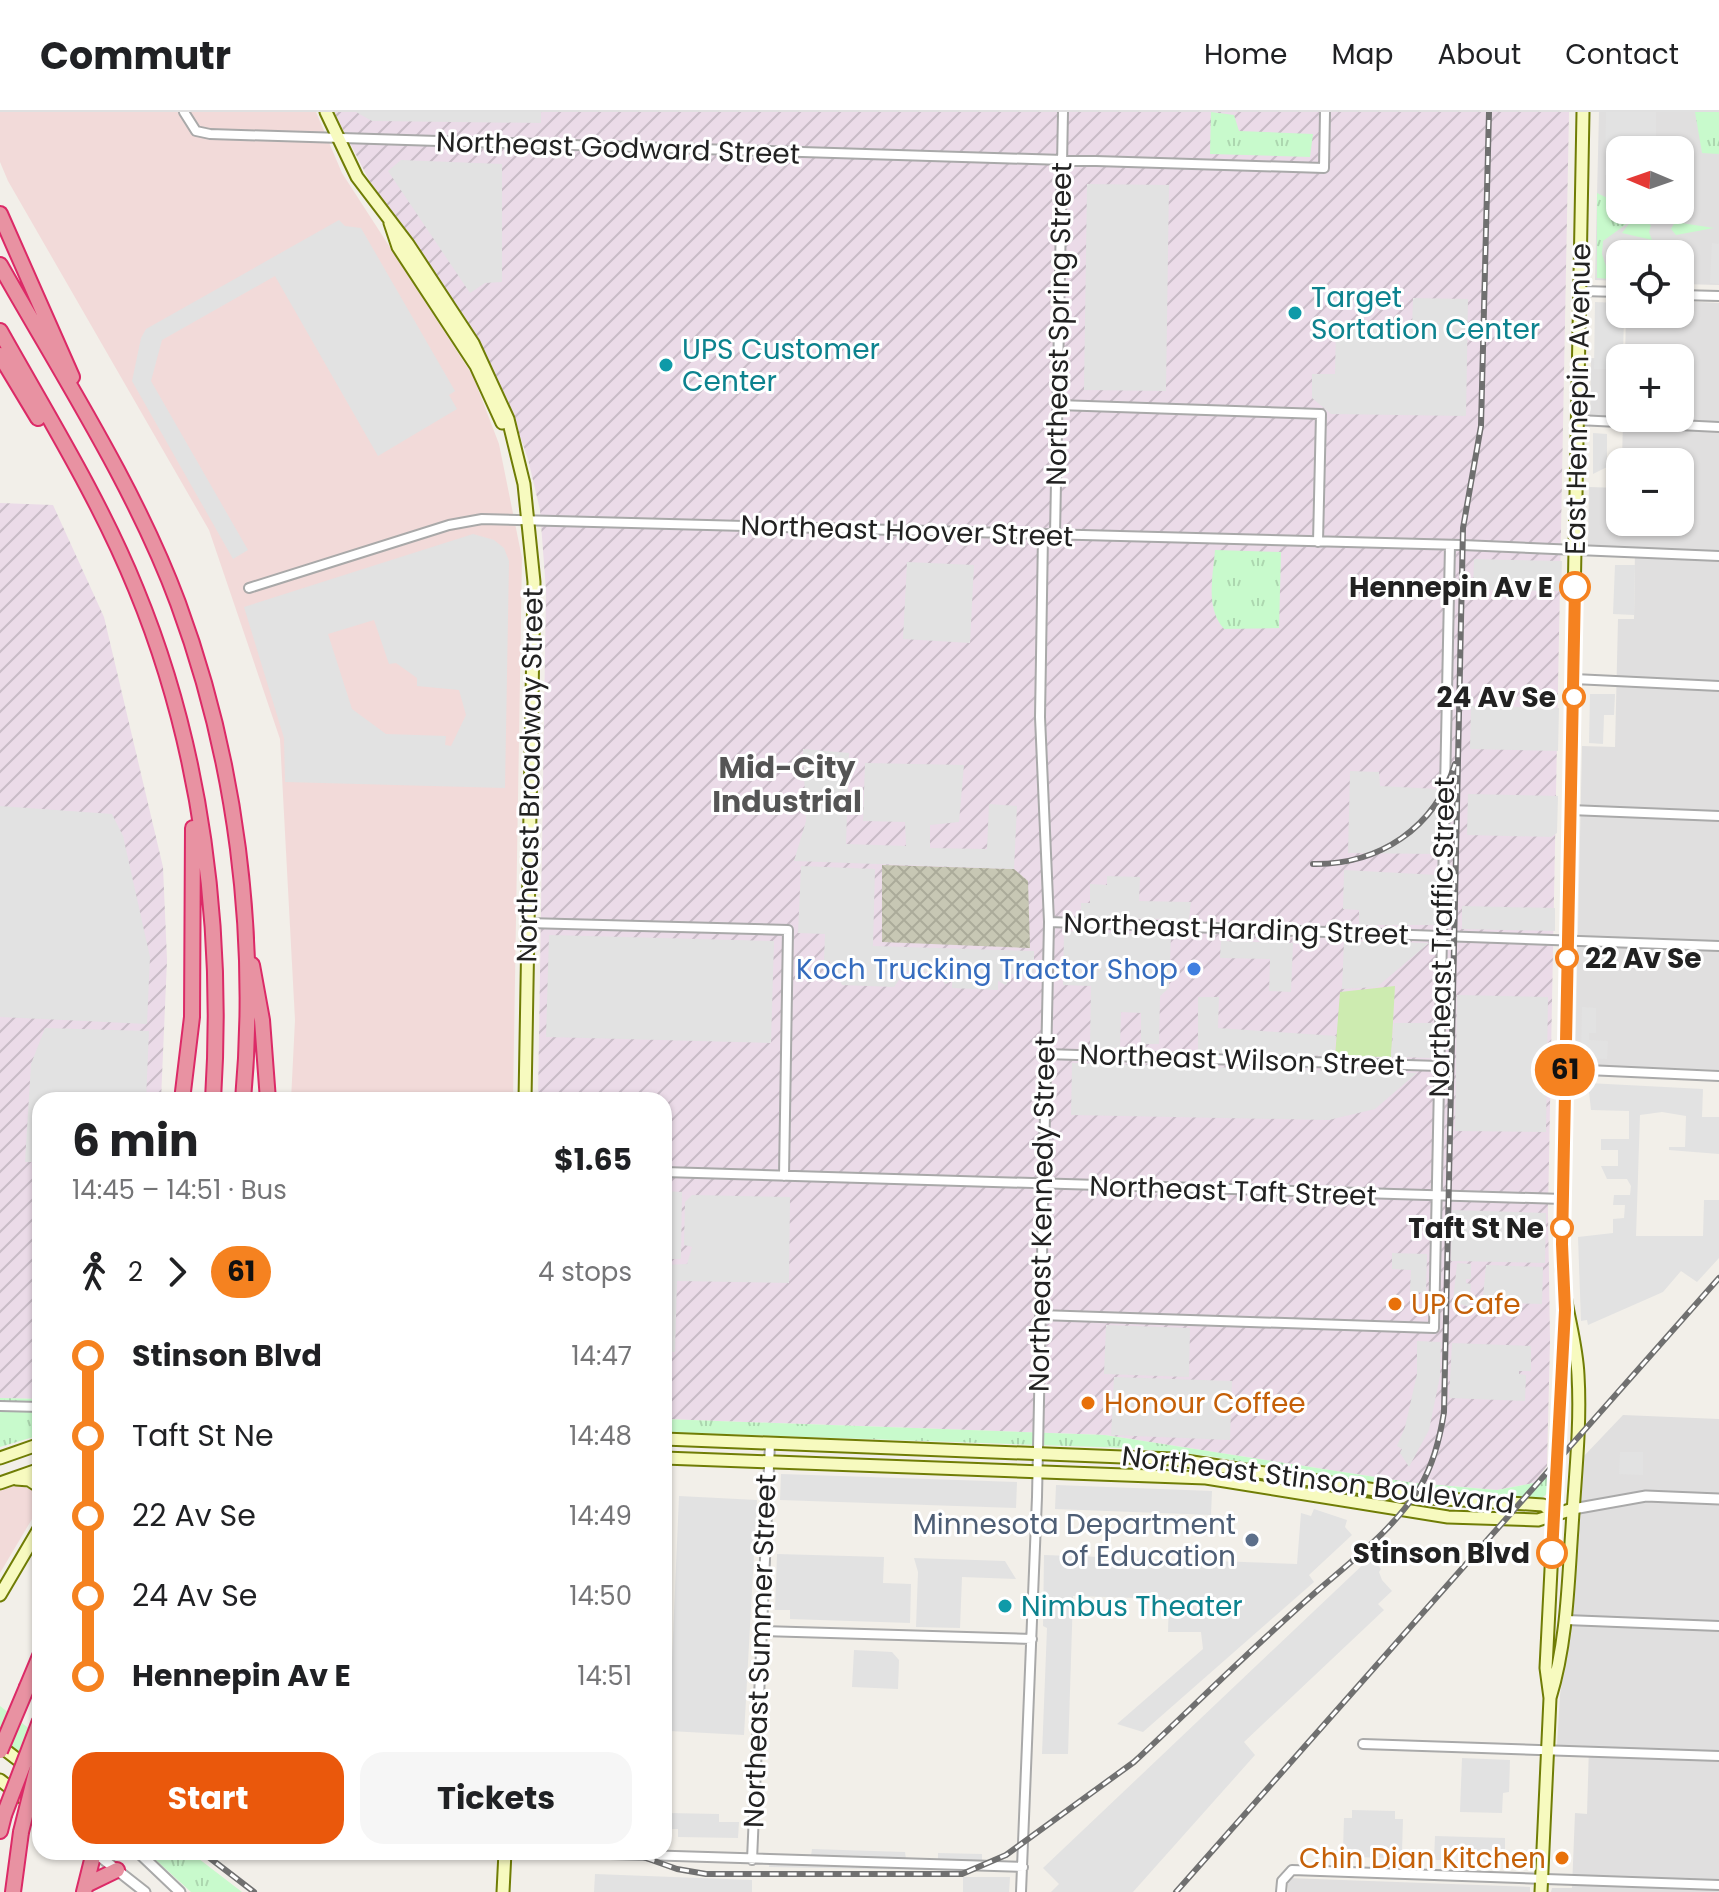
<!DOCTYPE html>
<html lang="en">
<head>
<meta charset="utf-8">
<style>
  body { margin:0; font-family:Poppins,sans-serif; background:#f6f6f6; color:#202124; height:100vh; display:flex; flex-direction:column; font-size:30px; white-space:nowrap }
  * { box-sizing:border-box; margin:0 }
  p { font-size:26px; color:#757577 }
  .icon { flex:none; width:44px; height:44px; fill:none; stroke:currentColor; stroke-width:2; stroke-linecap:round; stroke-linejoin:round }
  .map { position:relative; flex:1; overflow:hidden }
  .side { position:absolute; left:32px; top:980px; width:640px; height:768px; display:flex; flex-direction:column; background:#fff; border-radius:24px; box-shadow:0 2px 6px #0004 }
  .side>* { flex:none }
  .badge { padding:0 16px; border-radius:26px; font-size:28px; line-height:52px }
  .needle { width:52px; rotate:272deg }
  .controls { position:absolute; left:1606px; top:24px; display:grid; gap:16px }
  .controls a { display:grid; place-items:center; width:88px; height:88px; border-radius:16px; background:#fff; box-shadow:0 2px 6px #0004; font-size:40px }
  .map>.badge { position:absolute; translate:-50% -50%; box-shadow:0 0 0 4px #fff }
  .legs { display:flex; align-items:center; gap:12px; height:88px; padding:0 40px; font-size:26px }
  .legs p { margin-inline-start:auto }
  .overview { display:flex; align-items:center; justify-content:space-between; height:136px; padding:0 40px }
  h1 { font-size:44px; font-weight:700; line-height:60px }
  .primary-button { display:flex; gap:16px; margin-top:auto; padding:16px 40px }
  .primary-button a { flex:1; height:92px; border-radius:24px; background:#ea580c; color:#fff; font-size:32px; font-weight:700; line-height:92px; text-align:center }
  .primary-button a+a { background:#f6f6f6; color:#202124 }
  ul { padding:0 40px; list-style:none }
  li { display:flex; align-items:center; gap:28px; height:80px; font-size:30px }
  li i { display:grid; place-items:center; width:12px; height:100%; margin:0 10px; background:currentColor }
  li i::after { content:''; width:20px; height:20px; margin:-10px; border:6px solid; border-radius:50%; background:#fff }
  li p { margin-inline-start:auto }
  li:first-child i { background:linear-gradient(#0000 50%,currentColor 0) }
  li:last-child i { background:linear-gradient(currentColor 50%,#0000 0) }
  header { display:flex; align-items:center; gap:48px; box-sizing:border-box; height:112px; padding:0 40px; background:#fff; border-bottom:2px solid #e0e0e0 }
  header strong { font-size:38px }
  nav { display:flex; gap:44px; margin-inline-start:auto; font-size:28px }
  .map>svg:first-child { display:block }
  .residential { fill:#e0dfdf; fill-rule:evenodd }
  .commercial { fill:#f2dad9 }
  .industrial { fill:url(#industrial-furrows) }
  .construction { fill:url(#construction-cross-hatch) }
  .grass { fill:#cdebb0 }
  .park { fill:url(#park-tufts) }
  .parking { fill:#e2e2e2; fill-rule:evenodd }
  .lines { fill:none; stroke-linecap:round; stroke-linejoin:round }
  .minor-casing { stroke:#a9a9a9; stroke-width:12 }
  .tertiary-casing { stroke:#a9a9a9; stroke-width:13 }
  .secondary-casing { stroke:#707d05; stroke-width:15 }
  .motorway-casing { stroke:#dc2a67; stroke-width:18 }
  .minor { stroke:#fff; stroke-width:8 }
  .tertiary { stroke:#fff; stroke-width:9 }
  .secondary { stroke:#f7fabf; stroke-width:11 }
  .motorway { stroke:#e892a2; stroke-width:14 }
  .rail-casing { stroke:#707070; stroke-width:6 }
  .rail { stroke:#fff; stroke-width:3; stroke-dasharray:9; stroke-linecap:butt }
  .motorway-bridge-casing { stroke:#dc2a67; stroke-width:18; stroke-linecap:butt }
  .motorway-bridge { stroke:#e892a2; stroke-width:14 }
  .line-1-casing { stroke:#fff; stroke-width:18 }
  .line-1 { stroke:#f58220; stroke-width:12 }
  .culture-dot { fill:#0f9aa8; stroke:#fff; stroke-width:3 }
  .stop-1-dot { fill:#fff; stroke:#f58220; stroke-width:4 }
  .shop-dot { fill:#3f7fe0; stroke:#fff; stroke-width:3 }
  .food-dot { fill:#e8710a; stroke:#fff; stroke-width:3 }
  .service-dot { fill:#5c6f8a; stroke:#fff; stroke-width:3 }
  .labels { text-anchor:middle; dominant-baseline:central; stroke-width:6; stroke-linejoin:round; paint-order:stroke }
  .street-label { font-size:28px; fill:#222; stroke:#fff }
  .culture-label { font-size:28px; fill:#0d838f; stroke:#fff; text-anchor:start }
  .stop-label { font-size:28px; font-weight:bold; fill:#222; stroke:#fff; text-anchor:end }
  .shop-label { font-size:28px; fill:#366cbe; stroke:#fff; text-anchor:end }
  .food-label { font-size:28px; fill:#c56008; stroke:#fff; text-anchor:start }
  .service-label { font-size:28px; fill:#4e5e75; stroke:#fff; text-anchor:end }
  .neighbourhood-label { font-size:30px; font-weight:bold; fill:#555; stroke:#fff }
</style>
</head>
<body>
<header>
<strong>Commutr</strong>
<nav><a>Home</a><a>Map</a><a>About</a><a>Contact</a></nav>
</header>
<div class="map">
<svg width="1719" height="1780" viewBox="0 0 1719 1780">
  <defs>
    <pattern id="industrial-furrows" width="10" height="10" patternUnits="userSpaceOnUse" patternTransform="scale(2)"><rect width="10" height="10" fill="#ebdbe8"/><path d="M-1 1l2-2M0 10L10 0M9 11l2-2" fill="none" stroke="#c9bcc7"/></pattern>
    <pattern id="construction-cross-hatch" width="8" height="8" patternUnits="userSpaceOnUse" patternTransform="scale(2)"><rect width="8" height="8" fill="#c7c7b4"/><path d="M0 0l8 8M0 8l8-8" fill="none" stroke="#abab9a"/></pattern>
    <pattern id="park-tufts" width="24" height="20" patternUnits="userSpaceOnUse" patternTransform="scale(2)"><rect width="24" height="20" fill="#c8facc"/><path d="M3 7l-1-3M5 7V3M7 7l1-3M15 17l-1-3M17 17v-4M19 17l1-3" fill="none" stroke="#acd6af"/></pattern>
  </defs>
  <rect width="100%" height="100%" fill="#f2efe9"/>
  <path class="residential" d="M1599,0H1719V173L1680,172V142H1620V169L1595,168ZM1620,38H1680V98H1620Z
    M1680,189L1719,191V958L1575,953L1582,634L1615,635L1618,507H1634L1635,436L1588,433L1589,375L1620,376V410H1680V350H1622L1623,306H1680V246H1625L1626,202H1680Z
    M1591,246L1620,247V305L1590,304Z
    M1623,1303L1719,1307V1780H1551L1552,1776H1572L1575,1701L1587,1702L1589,1634L1557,1633L1560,1583L1574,1490L1583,1345Z
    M1288,1766L1530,1775V1780H1288Z"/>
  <path class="commercial" d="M0,0H316L342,61L473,264L499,332L522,446L513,988H291L295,908L280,627L209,418L8,69L0,50Z
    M16,1372L33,1378L38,1389L35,1402L0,1461V1378Z"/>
  <path class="industrial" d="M334,0H1569L1548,1100L1550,1228L1547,1354L1534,1371L1497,1378L1414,1371L1105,1323L664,1307V988H538L546,479L540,398L528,347L508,289L481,233L369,68Z
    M0,391L53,393L104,505L163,755L167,848L161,988H40V1287L0,1286Z"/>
  <path class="construction" d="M882,753L1014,757L1028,769L1030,836L882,830Z"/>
  <path class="grass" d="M1395,874L1391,945L1335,944L1340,880Z"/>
  <path class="park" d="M1211,0L1234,3L1239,19L1313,22L1310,45L1210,42Z
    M1695,0H1719V42L1702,41Z
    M1597,81L1620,92V98H1625L1632,108L1603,129L1602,142L1610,167L1597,166Z
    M1634,105L1651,113L1649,120L1652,128L1622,121Z
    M1675,110L1714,116L1676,123L1671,117Z
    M1215,438L1281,440L1279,516L1224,517C1205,496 1213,464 1215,438Z
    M0,1286L40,1287V1323L0,1335Z
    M664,1307L1105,1323L1414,1371L1497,1378L1534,1371L1551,1354C1551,1367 1554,1385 1536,1387L1437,1382L1208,1344L1128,1336L664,1320Z
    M0,1594L40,1625V1657L0,1625Z
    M147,1740H190L242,1780H191Z"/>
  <path class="parking" d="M356,0H541V11L372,9Z
    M1606,0H1656V38H1620V63H1605Z
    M401,48L502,52V170L485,171L470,181L388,59Z
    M1087,72L1169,73L1166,279L1084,278Z
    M339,108L345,114L361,116L455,279L449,283L457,297L378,344L275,164L162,228L151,269L248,438L233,447L132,269L141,226L146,217Z
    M1712,131L1719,132V172L1710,171Z
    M1413,186L1468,187L1466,304L1331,302L1312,286V262H1335L1336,215L1412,216Z
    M1595,190L1620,191V202H1624L1623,246L1610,248V257H1594Z
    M1593,321L1607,322V355L1593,362Z
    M473,422L494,428L504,436L509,449L505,676L285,670L284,626L244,495ZM374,508L389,552L396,551L417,566V574L459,578L466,603L451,634L445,633L446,624L386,622L352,597L328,522Z
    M1474,447L1562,449L1561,479L1473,478Z
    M907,450L974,453L970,531L903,527Z
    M1615,453H1635L1634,503L1613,502Z
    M1590,582H1615L1614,603H1604L1603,632L1589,631Z
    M1471,594L1559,596L1558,639L1470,637Z
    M803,637L849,641L846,732L906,734L905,710L863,709L865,651L964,653L959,710L930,713V736L987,737L989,692L1017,694L1014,757L794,749L806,709Z
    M1350,659L1379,660L1380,674L1438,677L1435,742L1348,741Z
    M1468,682L1558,684L1557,721L1551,725L1467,723Z
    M0,694L112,702L123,724L150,845L147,912L0,905Z
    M801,754L875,757L873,834L1034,839V863L1012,862L1006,873L998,869V878L952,876V869L945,872L938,860L905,859L894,875L842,873L829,849H824L825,822L798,821Z
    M1344,758L1437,763L1436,813H1359V798L1343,797Z
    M1107,764L1140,765L1139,789L1191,790L1189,807L1081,806V791H1090V772L1107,773Z
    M1462,794L1555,796V819L1462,817Z
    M1064,819L1171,823L1169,876L1160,884L1159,932H1141V901L1121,900L1120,936H1090L1091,874L1063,873Z
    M549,823L774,829L771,931L546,925Z
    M1221,829L1293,831L1291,880L1269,879L1270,847L1220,846Z
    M1344,829L1429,831L1377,875L1342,877Z
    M1457,883L1548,885L1546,1020L1455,1019Z
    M1198,885H1219L1218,916L1336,924L1334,944L1198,941Z
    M1582,895L1596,896V921H1589V928L1608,929L1607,947L1581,946Z
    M1394,911H1433V946L1391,945Z
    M45,916L149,919L146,988H40V1050H25L31,952Z
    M1072,951L1417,961L1375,997L1329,1008L1071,1003Z
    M1588,971L1703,977L1702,1005H1719V1042L1669,1038V1035H1685L1686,1004L1662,1000L1640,1003L1636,1124H1703L1704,1088H1719V1146L1697,1170L1681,1159L1663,1180L1588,1213L1587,1208L1581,1209L1578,1125L1613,1121V1107L1624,1106L1625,1093H1613L1614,1083H1630L1631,1074L1627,1067H1607L1601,1054H1618V1038H1601V1027H1629V999L1591,998Z
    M664,1079L682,1080L681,1147H664Z
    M692,1083L790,1085L789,1171L677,1169L675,1240L664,1239V1153L687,1152L692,1135L684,1133L685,1090Z
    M1452,1098L1546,1101L1545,1151L1451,1149Z
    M1392,1141L1427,1142L1426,1181L1410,1180L1411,1158L1392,1157Z
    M1457,1151L1471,1152V1167H1466V1171L1471,1172L1470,1195L1453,1190Z
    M1486,1153L1543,1155L1542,1192L1501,1191V1197L1482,1196Z
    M1106,1213L1190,1216L1189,1265L1104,1262Z
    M1417,1229L1441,1230L1440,1264L1429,1318L1409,1355L1400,1341L1402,1337L1397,1334L1405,1315L1417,1262Z
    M1452,1231L1531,1234V1259H1519V1262L1526,1263L1525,1289L1449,1286Z
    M1114,1265L1232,1269L1230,1328L1111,1323Z
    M1620,1340H1643V1363L1619,1362Z
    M781,1362L1017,1370L1016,1396L780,1388Z
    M1056,1373L1212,1379L1211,1403L1055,1397Z
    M679,1384L757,1388L744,1623L669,1619Z
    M1314,1397L1347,1408L1345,1415L1352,1423L1309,1463L1314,1470L1143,1620L1117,1612L1203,1537L1201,1520H1168L1169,1487L1073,1484L1068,1642H1042L1047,1516L1043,1514L1044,1443L1297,1452L1301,1401L1311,1404Z
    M777,1442L884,1445L883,1471L911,1472L910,1511L790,1507V1498H775Z
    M1371,1445L1381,1457L1379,1460L1382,1468L1392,1479L1378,1492L1384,1498L1244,1630L1255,1643L1133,1780H1051L1059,1772L1043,1756Z
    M914,1446L1005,1449L1016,1467L962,1465L960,1516L916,1515L918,1460Z
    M854,1538L892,1540L899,1548L898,1577L852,1575Z
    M1462,1646L1510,1648L1509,1680L1503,1681L1502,1701L1460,1700Z
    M1352,1698L1395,1699V1707H1403L1402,1740H1395L1394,1746L1351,1745V1737H1343L1344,1706H1352Z
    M668,1701L719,1702V1710H739L738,1726L678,1725V1717H668Z
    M1435,1724L1505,1726V1738L1478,1743V1749H1461V1741H1451L1450,1748H1434Z
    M812,1737L905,1740L906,1747L938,1748V1741L982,1742V1759L769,1755L770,1743L811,1744Z
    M595,1762L752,1768V1780H594Z
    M963,1765H1010L1009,1780H963Z"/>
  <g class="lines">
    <g class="minor-casing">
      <path id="minor" d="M184,0L196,19L210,22L1324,56L1325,0
        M1581,179L1620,180
        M1680,183L1719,184
        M1058,293L1321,302L1318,430
        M1578,308L1719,315
        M1055,423L1063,0
        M249,476L449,413L482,407L1462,433L1719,444
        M1574,567L1719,574
        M1570,698L1719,704
        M1049,810L1719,834
        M527,811L788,818L784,1064
        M1045,942L1439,954
        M1565,957L1719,964
        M664,1060L1563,1087
        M1040,1203L1434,1216L1450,433
        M0,1294L40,1295
        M1566,1508L1719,1514
        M761,1519L1032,1527
        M1363,1632L1719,1644
        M546,1740L1023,1755
        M752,1748L770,1331
        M1021,1780L1037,1385L1049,810L1040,605L1043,423
        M1281,1780L1282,1769L1292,1758L1719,1773"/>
    </g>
    <g class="tertiary-casing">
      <path id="tertiary" d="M1573,1397L1646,1384L1719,1387
        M94,1740L145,1780
        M138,1740L180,1780"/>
    </g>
    <g class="secondary-casing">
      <path id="secondary" d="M326,0L357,65L408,132L473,231L508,307L524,372L534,470L525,988
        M390,111L398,135L476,254L502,311
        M664,1327L1173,1347L1428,1386L1543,1393L1554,1401
        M0,1346L40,1332
        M664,1346L1206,1366L1448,1405L1538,1408L1573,1397
        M16,1367L29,1368L40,1375
        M0,1371L40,1357
        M0,1483L40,1415
        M1550,1586C1567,1530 1568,1473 1572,1416C1575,1365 1581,1313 1578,1263C1576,1222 1562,1191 1562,1148L1583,0
        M0,1634L30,1657
        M0,1668L40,1699
        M503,1780L505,1740
        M1541,1780L1550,1586L1546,1556L1564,1202"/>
    </g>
    <g class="motorway-casing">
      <path id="motorway" d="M0,102L72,265
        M0,153C61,261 135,375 178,491C236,648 258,822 243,988
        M0,219C47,303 100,388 136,477C202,637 224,816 213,988
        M0,243L38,306
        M252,853L262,908L268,988
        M182,988L192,905L193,716
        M27,1575L40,1544
        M0,1719L4,1703
        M86,1773L117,1758
        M13,1780L21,1720
        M84,1780L94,1740"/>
    </g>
    <use href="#minor" class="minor"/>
    <use href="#tertiary" class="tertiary"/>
    <use href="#secondary" class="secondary"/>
    <use href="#motorway" class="motorway"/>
    <g class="rail-casing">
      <path id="rail" d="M1313,752C1379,753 1435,716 1455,652
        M202,1740L254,1780
        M629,1740L677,1757L706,1762H962L1006,1743L1134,1650C1195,1593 1254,1534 1317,1479C1354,1447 1394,1417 1420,1375C1434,1351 1440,1326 1444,1300L1463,416L1481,314L1489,0
        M1176,1780L1719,1166"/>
    </g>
    <use href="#rail" class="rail"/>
    <g class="motorway-bridge-casing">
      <path id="motorway-bridge" d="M0,1639L27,1575
        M4,1703L40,1609
        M21,1720L40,1644"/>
    </g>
    <use href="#motorway-bridge" class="motorway-bridge"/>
  </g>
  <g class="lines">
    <g class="line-1-casing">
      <path id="line-1" d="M1552,1441L1565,1198L1562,1132L1575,475"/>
    </g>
    <use href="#line-1" class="line-1"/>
  </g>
  <g class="culture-dot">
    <circle cx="1295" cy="201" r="8"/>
    <circle cx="666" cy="253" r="8"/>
    <circle cx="1005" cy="1494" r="8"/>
  </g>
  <g class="stop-1-dot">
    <circle cx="1575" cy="475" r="14"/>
    <circle cx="1574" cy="585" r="10"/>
    <circle cx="1567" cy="846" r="10"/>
    <circle cx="1562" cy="1116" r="10"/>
    <circle cx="1552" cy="1441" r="14"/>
  </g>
  <circle class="shop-dot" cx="1194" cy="857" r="8"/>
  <g class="food-dot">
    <circle cx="1395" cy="1192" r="8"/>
    <circle cx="1088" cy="1291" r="8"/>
    <circle cx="1562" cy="1746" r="8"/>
  </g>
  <circle class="service-dot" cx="1252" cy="1428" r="8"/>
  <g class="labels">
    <g class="street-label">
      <text transform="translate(618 36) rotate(2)">Northeast Godward Street</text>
      <text transform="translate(1059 212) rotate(-89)">Northeast Spring Street</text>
      <text transform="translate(1578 287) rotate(-89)">East Hennepin Avenue</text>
      <text transform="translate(907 419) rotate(2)">Northeast Hoover Street</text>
      <text transform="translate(530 663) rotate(-89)">Northeast Broadway Street</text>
      <text transform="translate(1236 817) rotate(2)">Northeast Harding Street</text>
      <text transform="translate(1442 825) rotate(-89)">Northeast Traffic Street</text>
      <text transform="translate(1242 948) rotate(2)">Northeast Wilson Street</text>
      <text transform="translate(1233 1079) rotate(2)">Northeast Taft Street</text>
      <text transform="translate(1042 1102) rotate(-89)">Northeast Kennedy Street</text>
      <text transform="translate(1318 1368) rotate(7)">Northeast Stinson Boulevard</text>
      <text transform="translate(760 1539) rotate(-88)">Northeast Summer Street</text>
    </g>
    <g class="culture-label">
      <text x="1311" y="185">Target<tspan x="1311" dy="32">Sortation Center</tspan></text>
      <text x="682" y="237">UPS Customer<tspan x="682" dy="32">Center</tspan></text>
      <text x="1021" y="1494">Nimbus Theater</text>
    </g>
    <g class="stop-label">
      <text x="1553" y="475">Hennepin Av E</text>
      <text x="1556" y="585">24 Av Se</text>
      <text x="1585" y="846" text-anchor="start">22 Av Se</text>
      <text x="1544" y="1116">Taft St Ne</text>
      <text x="1530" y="1441">Stinson Blvd</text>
    </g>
    <g class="shop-label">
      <text x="1178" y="857">Koch Trucking Tractor Shop</text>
    </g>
    <g class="food-label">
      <text x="1411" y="1192">UP Cafe</text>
      <text x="1104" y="1291">Honour Coffee</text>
      <text x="1546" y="1746" text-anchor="end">Chin Dian Kitchen</text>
    </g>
    <g class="service-label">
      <text x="1236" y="1412">Minnesota Department<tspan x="1236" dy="32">of Education</tspan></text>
    </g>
    <g class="neighbourhood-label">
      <text x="787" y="655">Mid-City<tspan x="787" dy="34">Industrial</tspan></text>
    </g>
  </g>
</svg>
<div class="controls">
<a><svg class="needle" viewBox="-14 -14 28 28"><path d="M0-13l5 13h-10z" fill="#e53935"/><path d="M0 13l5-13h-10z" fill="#757577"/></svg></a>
<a><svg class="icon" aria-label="locate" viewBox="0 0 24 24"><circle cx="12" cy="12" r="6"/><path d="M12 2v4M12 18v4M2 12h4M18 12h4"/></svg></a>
<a>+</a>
<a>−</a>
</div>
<b class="badge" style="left:1565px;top:958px;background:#f58220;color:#111">61</b>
<section class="side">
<div class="overview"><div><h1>6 min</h1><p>14:45 – 14:51 · Bus</p></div><b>$1.65</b></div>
<div class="legs"><svg class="icon" aria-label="walk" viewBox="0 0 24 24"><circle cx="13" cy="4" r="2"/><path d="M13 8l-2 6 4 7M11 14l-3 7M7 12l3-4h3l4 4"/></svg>2<svg class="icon" aria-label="forward" viewBox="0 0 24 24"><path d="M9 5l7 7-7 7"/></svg><b class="badge" style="background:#f58220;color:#111">61</b><p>4 stops</p></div>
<ul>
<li><i style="color:#f58220"></i><b>Stinson Blvd</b><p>14:47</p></li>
<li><i style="color:#f58220"></i><span>Taft St Ne</span><p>14:48</p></li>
<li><i style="color:#f58220"></i><span>22 Av Se</span><p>14:49</p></li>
<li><i style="color:#f58220"></i><span>24 Av Se</span><p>14:50</p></li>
<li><i style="color:#f58220"></i><b>Hennepin Av E</b><p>14:51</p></li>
</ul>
<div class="primary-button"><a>Start</a><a>Tickets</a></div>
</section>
</div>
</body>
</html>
